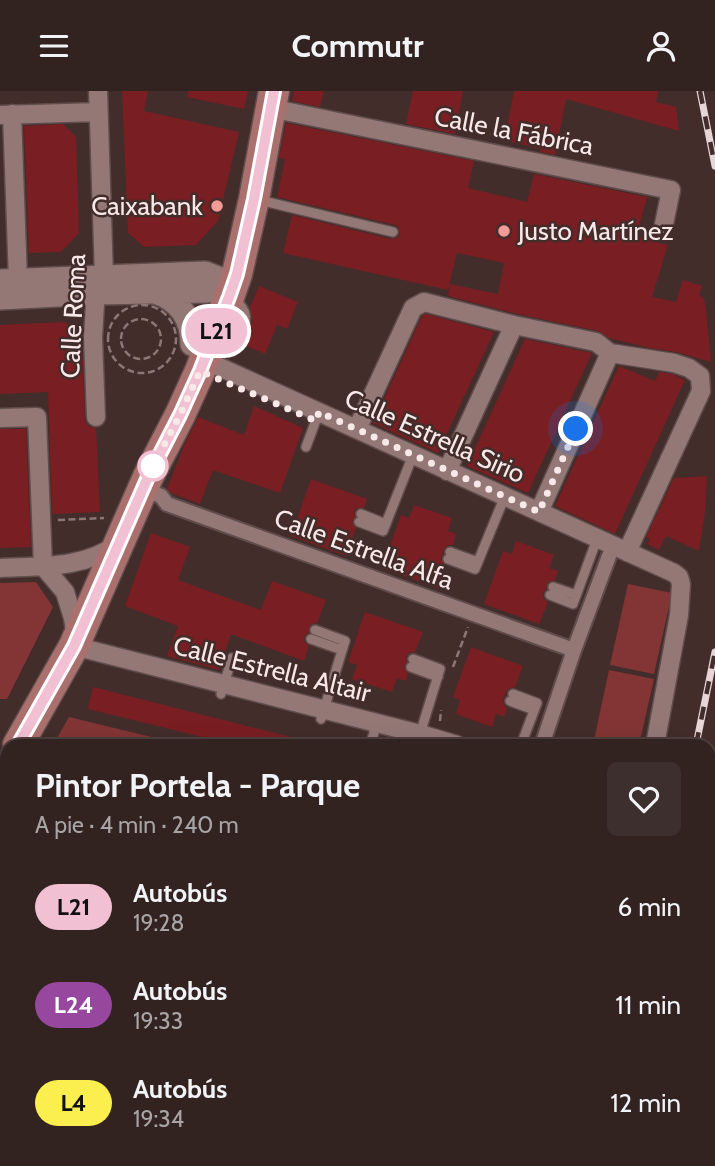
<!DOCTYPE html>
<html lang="es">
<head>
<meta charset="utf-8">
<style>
  body { margin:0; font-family:Cabin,sans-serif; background:#3d2f2d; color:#f1f3f6; height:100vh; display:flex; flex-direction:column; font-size:26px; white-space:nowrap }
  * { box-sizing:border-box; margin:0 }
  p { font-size:23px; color:#a8a4a5 }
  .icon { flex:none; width:38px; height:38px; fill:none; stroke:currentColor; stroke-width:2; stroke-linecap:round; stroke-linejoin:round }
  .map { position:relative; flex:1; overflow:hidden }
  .panel { position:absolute; left:0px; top:648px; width:716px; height:429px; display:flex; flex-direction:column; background:#322220; border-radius:21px 21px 0 0; box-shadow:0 7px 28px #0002,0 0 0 2px #4d3f3e }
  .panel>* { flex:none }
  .badge { padding:0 14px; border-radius:23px; font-size:24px; line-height:46px }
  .you { position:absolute; width:35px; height:35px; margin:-18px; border:5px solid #fff; border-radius:50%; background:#1a73e8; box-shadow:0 0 0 10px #1a73e833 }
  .map>.badge { position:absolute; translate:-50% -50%; box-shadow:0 0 0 4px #fff }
  .round { display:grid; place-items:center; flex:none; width:74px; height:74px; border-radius:10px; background:#3d2f2d }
  .summary { display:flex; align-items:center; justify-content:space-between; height:119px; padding:0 35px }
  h1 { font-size:33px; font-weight:700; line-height:52px }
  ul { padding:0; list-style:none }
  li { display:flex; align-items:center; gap:21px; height:98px; padding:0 35px }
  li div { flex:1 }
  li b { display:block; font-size:26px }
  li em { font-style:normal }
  li .badge { min-width:77px; font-weight:700; text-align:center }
  header { display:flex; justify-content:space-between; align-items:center; height:91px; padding:0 35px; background:#322220; font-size:32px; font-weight:700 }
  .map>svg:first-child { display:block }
  .green { fill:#823534 }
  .building { fill:#791e22 }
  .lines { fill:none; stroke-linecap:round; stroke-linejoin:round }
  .service-casing { stroke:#5f4c4b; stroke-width:12 }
  .pedestrian-casing { stroke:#5f4c4b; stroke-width:18 }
  .minor-casing { stroke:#5f4c4b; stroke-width:21 }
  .tertiary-casing { stroke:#5f4c4b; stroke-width:26 }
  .primary-casing { stroke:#5f4c4b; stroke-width:33 }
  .motorway-casing { stroke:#5f4c4b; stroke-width:37 }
  .path { stroke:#8b7776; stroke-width:2.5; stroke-dasharray:7 3.5; stroke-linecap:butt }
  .service { stroke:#937876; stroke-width:9 }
  .pedestrian { stroke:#937876; stroke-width:14 }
  .minor { stroke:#937876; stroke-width:18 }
  .tertiary { stroke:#937876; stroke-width:23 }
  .primary { stroke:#aa706e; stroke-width:30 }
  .motorway { stroke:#ba6b68; stroke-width:33 }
  .rail-casing { stroke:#e6d6d5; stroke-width:7 }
  .rail { stroke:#432d2b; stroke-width:4.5; stroke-dasharray:13; stroke-linecap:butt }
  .line-casing { stroke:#fff; stroke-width:16 }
  .line { stroke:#f1c0d3; stroke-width:10 }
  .walk { stroke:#f8e9e8; stroke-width:7; stroke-dasharray:0 12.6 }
  .poi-dot { fill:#f59b97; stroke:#432d2b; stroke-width:2.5 }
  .stop-dot { fill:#fff; stroke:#f1c0d3; stroke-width:3.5 }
  .labels { text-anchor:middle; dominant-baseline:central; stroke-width:5; stroke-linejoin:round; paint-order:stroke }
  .street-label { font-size:26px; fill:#f8e9e8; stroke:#432d2b }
  .poi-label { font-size:26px; fill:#f8e9e8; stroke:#432d2b; text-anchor:end }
</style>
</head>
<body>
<header><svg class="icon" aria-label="menu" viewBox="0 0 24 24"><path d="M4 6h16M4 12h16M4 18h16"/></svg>Commutr<svg class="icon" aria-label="person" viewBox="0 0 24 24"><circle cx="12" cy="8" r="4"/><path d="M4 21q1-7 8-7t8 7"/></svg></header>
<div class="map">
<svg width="715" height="1075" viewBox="0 0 715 1075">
  <rect width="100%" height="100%" fill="#432d2b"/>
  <path class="green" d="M36,491L53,516L7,608H0V492Z
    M628,493L672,502L654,583L610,574Z
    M609,579L654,588L639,654H593Z
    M69,626L172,651L171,654H53Z"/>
  <path class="building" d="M122,0H148L144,20L239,41L218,130L196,154L144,156L128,142Z
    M188,0H248L244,18L187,6Z
    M294,0H324L320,16L292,10Z
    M413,0H463L455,43L406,33Z
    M514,0H658L656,11L676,16L679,40L566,8L555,64L540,61L541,58L504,49Z
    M286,32L474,70L468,97L527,111L534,83L647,106L636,146L668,154L652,206L676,211L683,189L702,195L699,204L704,207L706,219L711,271L676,261L650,257L609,247L598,240L517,223L448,205L450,193L498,203L504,172L457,162L448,199L283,162L292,124L391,148L398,146L400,142L398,136L395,134L277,106L285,68L279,67Z
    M63,33L76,46L79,142L61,161L29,162L24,35Z
    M259,195L298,211L287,238L277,234L265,263L244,254L252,230L250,216Z
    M426,223L494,241L438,362L373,332L422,225Z
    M65,231L82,247L85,331L90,336L96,337L100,421L52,423L48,301L0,303V234Z
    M525,248L592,262L528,402L467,375Z
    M619,275L655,290L659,281L672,283L685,289L615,443L555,415Z
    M254,315L303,337L280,402L213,379L200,413L171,402L167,398L185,353L198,326L244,344Z
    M0,338H26L31,456L0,457Z
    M707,385L705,421L699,460L666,445L659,459L647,453L650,448L646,446L674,387Z
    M311,388L367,408L364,417H357L354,421L355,426L352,431L356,437L346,465L291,445Z
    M414,414L452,427L448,440L456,443L453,454H448L444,458L441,468L445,474L438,497L382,477L401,424L409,427Z
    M151,442L190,456L178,489L261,519L272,490L326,509L317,532L310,534L309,542L305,545L304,550L309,555L304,570L231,543L219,579L167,565L178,535L125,515Z
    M516,450L554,464L549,477L558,480L555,489L548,491L546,498L543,502L544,508L548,511L539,533L484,513L503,460L512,463Z
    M365,521L423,541L415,561L409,562L406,566L407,571L404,576L408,582L406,590L397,587L392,601L352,588L357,574L348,571Z
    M471,556L523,575L515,596L508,598L503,608L504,614L507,617L504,626L496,623L492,636L456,623L460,609L453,606Z
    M93,596L307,650V654H235L88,618Z"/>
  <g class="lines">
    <g class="service-casing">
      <path id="service" d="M259,109L393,141
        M214,259L218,261L236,254C244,235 254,222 233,208
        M306,356L319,321
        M361,423L386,433
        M359,431L383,440L413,364
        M450,461L478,471
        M448,468L475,478L505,405
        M553,496L576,504
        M550,504L573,513L597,448
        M315,539L345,550L321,628
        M311,548L342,559
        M413,568L440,578L420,643L423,654
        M411,576L438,586
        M221,603L232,567
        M513,603L537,612L521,654
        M510,610L534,619
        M370,654L374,642L373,631"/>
    </g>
    <g class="pedestrian-casing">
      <path id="pedestrian" d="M143,398L161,405L167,413L574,559
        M542,654L574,559L609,465"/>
    </g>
    <g class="minor-casing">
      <path id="minor" d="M270,17L671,99L664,133
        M12,23L18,189
        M0,24L98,21
        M204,269L674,482L679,486L681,493L679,524L655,654
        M96,326L93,246L95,213L96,202L104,186L98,0
        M0,327L37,326L43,475
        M357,338L413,217L424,211L514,234L596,251L610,262L674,272L689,277L700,285L701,300L627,461
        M447,380L514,234
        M539,421L610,262
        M43,475L65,501L73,527L76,546
        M0,477C40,475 84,478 117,453
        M74,555L420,643L457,654
        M0,756H7
        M131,1069V1075"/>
    </g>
    <g class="tertiary-casing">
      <path id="tertiary" d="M0,190L205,182L218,187
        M155,201C180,209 192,227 192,253
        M0,207L96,202L207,200L215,196"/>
    </g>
    <g class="primary-casing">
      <path id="primary" d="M18,654L74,555L148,386L180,324L200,280L229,206L237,183L254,108L274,0
        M0,687L7,674
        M0,1018L7,1017
        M0,1040H7"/>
    </g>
    <g class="motorway-casing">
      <path id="motorway" d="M709,835L715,829
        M709,865L715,860"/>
    </g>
    <path class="path" d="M108 248a34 34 0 1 1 68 0a34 34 0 1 1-68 0Z
      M121 248a20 20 0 1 1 40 0a20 20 0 1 1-40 0Z
      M58,429L104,427
      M453,576L468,536
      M440,630L441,619
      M0,983H7
      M0,1068H7
      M101,1069L102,1075"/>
    <use href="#service" class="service"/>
    <use href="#pedestrian" class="pedestrian"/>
    <use href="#minor" class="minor"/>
    <use href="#tertiary" class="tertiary"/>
    <use href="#primary" class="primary"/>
    <use href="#motorway" class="motorway"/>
    <g class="rail-casing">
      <path id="rail" d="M700,0L715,75
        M696,654L715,561
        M709,712L715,699
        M489,1075L493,1069
        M516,1075L520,1069"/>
    </g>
    <use href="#rail" class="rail"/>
  </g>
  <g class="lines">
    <g class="line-casing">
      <path id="line" d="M18,654L74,555L148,386L180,324L200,280L229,206L237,183L254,108L274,0"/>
    </g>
    <use href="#line" class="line"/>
    <path class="walk" d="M153,375L180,324L200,280L316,330L319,321L539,421L576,338"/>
  </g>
  <g class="poi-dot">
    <circle cx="217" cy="115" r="7"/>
    <circle cx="504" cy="140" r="7"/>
  </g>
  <circle class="stop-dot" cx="153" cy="375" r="14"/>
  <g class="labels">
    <g class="street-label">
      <text transform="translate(514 40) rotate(11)">Calle la Fábrica</text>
      <text transform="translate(73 225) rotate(-87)">Calle Roma</text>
      <text transform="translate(435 345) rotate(24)">Calle Estrella Sirio</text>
      <text transform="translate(364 458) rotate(20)">Calle Estrella Alfa</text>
      <text transform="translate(272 578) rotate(14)">Calle Estrella Altair</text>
    </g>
    <g class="poi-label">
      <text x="203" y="115">Caixabank</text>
      <text x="518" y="140" text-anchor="start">Justo Martínez</text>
    </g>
  </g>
</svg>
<div class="you" style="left:576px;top:338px"></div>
<b class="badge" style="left:216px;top:240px;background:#f1c0d3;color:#111">L21</b>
<section class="panel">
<div class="summary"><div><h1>Pintor Portela - Parque</h1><p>A pie · 4 min · 240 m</p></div><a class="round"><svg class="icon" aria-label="heart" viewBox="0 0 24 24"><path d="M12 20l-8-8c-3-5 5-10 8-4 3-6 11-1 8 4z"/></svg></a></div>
<ul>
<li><span class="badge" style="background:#f1c0d3;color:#111">L21</span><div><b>Autobús</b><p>19:28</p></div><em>6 min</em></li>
<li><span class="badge" style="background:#97479d;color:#fff">L24</span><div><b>Autobús</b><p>19:33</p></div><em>11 min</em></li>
<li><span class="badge" style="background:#fbee4f;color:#111">L4</span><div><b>Autobús</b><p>19:34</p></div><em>12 min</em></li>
</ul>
</section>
</div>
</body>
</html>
